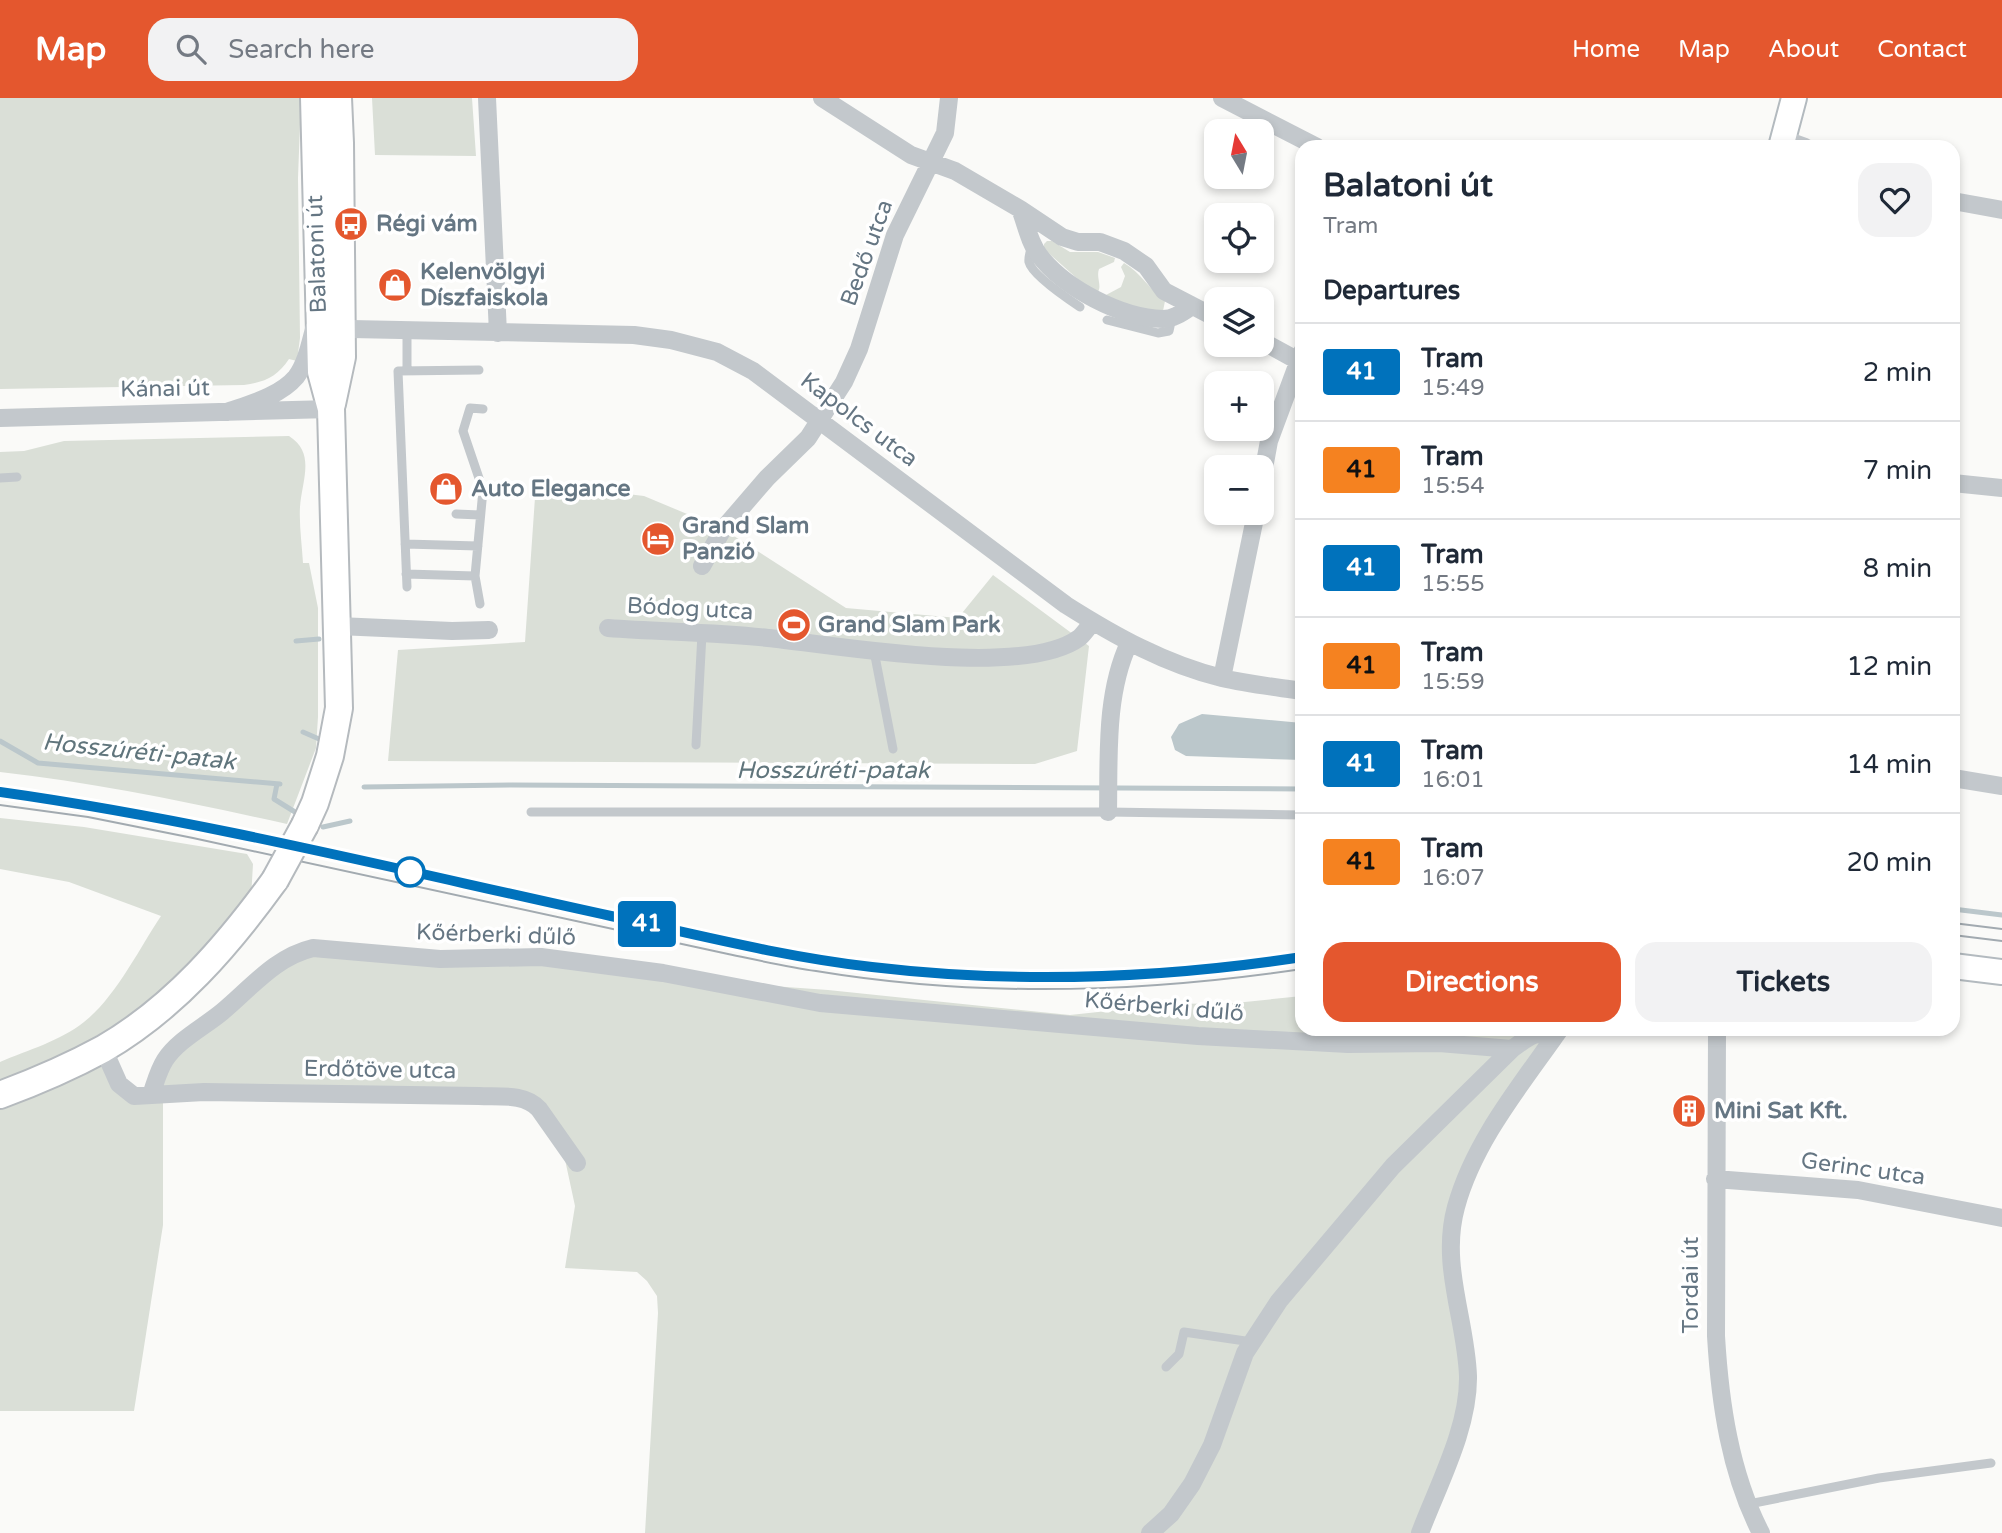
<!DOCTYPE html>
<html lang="en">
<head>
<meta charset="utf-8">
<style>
  body { margin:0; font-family:"Varela Round",sans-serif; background:#f2f2f3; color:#1f2937; height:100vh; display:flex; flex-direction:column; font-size:26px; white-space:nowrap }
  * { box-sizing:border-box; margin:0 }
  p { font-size:23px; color:#747a83 }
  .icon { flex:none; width:38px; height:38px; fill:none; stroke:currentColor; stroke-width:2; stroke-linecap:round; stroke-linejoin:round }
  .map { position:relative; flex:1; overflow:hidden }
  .details { position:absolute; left:1295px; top:42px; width:665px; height:896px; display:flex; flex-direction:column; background:#fff; border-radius:21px; box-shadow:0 4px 10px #0003 }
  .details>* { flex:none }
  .badge { padding:0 14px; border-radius:5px; font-size:24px; line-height:46px }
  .needle { width:46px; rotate:350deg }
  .fabs { position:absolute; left:1204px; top:21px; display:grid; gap:14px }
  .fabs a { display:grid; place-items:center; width:70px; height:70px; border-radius:14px; background:#fff; box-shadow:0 4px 10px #0003; font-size:35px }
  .map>.badge { position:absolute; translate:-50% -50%; box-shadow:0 0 0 4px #fff }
  h2 { padding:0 28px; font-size:26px; line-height:63px }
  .round { display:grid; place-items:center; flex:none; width:74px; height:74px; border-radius:21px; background:#f2f2f3 }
  .head { display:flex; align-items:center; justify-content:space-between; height:119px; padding:0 28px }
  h1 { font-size:33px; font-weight:700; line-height:52px }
  .button { display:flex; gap:14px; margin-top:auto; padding:14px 28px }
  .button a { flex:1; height:80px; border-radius:21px; background:#e4572e; color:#fff; font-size:28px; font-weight:700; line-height:80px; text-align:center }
  .button a+a { background:#f2f2f3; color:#1f2937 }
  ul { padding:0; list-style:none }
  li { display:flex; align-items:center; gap:21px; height:98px; padding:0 28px; border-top:2px solid #e0e1e3 }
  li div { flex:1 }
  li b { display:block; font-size:26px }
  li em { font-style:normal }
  li .badge { min-width:77px; font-weight:700; text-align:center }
  header { display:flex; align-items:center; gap:42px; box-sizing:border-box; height:98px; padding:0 35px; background:#e4572e; color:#fff }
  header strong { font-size:33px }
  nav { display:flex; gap:38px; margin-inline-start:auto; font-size:24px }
  .search { width:490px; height:63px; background:#f2f2f3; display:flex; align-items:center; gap:18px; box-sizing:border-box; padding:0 24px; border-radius:21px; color:#747a83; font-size:26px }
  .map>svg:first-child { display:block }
  .green { fill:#dadfd7 }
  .water { fill:#bbc7cb }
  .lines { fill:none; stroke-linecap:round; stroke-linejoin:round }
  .stream { stroke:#bbc7cb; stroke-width:5 }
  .secondary-casing { stroke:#b3babf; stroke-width:28 }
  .primary-casing { stroke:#b5babe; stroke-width:30 }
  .lane { stroke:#c3c8cc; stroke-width:9 }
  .street { stroke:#c3c8cc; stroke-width:18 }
  .secondary { stroke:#fff; stroke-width:24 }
  .primary { stroke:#fff; stroke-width:26 }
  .tram { stroke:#a2aab0; stroke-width:2 }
  .primary-bridge-casing { stroke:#b5babe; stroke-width:30; stroke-linecap:butt }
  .primary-bridge { stroke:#fff; stroke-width:26 }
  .line-casing { stroke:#fff; stroke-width:16 }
  .line { stroke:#0072bc; stroke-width:10 }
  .stop-dot { fill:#fff; stroke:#0072bc; stroke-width:3.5 }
  .labels { text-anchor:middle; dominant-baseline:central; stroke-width:7; stroke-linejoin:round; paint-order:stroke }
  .poi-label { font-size:23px; font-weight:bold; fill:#657683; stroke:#fff; text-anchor:start }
  .street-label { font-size:23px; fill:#657683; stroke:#fff }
  .water-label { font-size:24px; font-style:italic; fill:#60757c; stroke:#fff }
</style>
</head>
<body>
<header>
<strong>Map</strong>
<div class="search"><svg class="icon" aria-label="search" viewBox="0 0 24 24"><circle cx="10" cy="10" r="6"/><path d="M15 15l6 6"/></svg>Search here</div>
<nav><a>Home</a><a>Map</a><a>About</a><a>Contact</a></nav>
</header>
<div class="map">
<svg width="2002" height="1435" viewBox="0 0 2002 1435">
  <rect width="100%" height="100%" fill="#fafaf8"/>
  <path class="green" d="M0,0H301L298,80L300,240L297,263L289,261C277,279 265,284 244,287L0,291Z
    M372,0H472L476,58L375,57Z
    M1047,143H1052L1070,154H1098L1115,160L1114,164L1099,171C1096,180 1102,187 1098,194L1081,184L1044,151V146Z
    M1124,165C1141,175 1150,192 1165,203L1163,213L1159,214L1124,206L1106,197L1121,189L1125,178L1121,169Z
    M289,338C316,355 302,382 300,409C299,427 302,447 303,465H309L318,510V619L316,650L287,726C192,705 97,685 0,674V354L24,353L64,343Z
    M536,385L644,398L723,431L846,510L958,520L993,477L1089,548L1077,653L1035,666L388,663L398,552L525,544Z
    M0,720L84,729L247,756L253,766L250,817L104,950L119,986L151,997L165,962L297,854L541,859L704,883L828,892L1070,917L1173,906L1235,905L1302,898V931H1560L1497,1020L1455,1111L1468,1279L1418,1435H645L658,1215L657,1198L647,1183L637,1174L565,1170L575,1108L564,1057L524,1005L163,1001V1127L134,1313H0V964C28,952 60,943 84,924C115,900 139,851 161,818L69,784L0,771Z"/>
  <path class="water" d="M1202,616L1302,625V662L1186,658L1175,652L1171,639L1179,626Z"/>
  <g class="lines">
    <path class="stream" d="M296,543L319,541
      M303,634L319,641
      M0,643L38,665L280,686
      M277,686L274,701L295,714
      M364,689L511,687L1302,691
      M323,729L350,723
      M1953,811L2002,817"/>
    <g class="secondary-casing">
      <path id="secondary" d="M1781,49L1794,0
        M1953,868L2002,874"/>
    </g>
    <g class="primary-casing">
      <path id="primary" d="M332,306L342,259L340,45L338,0
        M305,727L315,705L330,658L339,610L331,311L321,274L314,0
        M0,997C35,984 70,969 103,951C174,910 228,847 275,782"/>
    </g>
    <path class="lane" d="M1032,147C1031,152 1028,159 1029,164C1032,177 1068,201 1080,209
      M1107,222L1158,235L1169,233L1172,219
      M407,233V272
      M0,380L17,379
      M456,416L480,417
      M405,446L478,448
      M406,476L475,478
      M407,489L398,273L479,272
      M480,506L475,478L483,392L463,333L470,310L483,311
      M874,553L893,651
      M696,647L702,536
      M531,714H1108L1302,717
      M1166,1269L1179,1256L1184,1234L1252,1244
      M1749,1406L1879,1380L1991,1365"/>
    <path class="street" d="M487,0L498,235
      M822,0L911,57L955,73L1020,111L1062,139L1078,144H1100L1124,153L1146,168L1164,193L1216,220
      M1222,0L1317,49
      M1783,41L1805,49
      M1953,103L2002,112
      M1020,111C1026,126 1029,144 1039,157C1064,190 1121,220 1163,221C1174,221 1183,214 1192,208
      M335,227L342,231H351L634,237L671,242L717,254L753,273L1066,507C1115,538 1165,566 1222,580C1248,586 1275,589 1302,593
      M1262,243L1302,265
      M227,314C250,306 280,298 296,279C306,266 310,246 314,231
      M0,320L331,311
      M1262,381L1269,343L1302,254
      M1953,385L2002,390
      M702,468L723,431L767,380L808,340L844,284L859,251L895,137L945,35L949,0
      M338,528L452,533L489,532
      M608,530C661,534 715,534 768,540C837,547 1023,581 1079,540C1084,536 1088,529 1093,524
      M1222,580L1256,415
      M1953,680L2002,688
      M1108,714C1109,659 1105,596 1129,545
      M1717,931L1716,1238C1720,1305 1730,1375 1761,1435
      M103,950L119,986L134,998L204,994L479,998C499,999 525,995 539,1011L577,1065
      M151,997C155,986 158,973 165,962C178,942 204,929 222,914C251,890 275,859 313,850L440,861L541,859L663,875L820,905L1198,938L1348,946L1439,945L1512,951C1529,939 1535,932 1556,937
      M1715,1081L1858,1092L2002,1120
      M1150,1435L1171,1416L1192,1386L1212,1347L1245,1255L1279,1203L1393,1068L1512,951
      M1420,1435C1438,1387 1469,1330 1468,1278C1466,1221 1440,1167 1456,1109C1474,1043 1521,987 1560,931"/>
    <use href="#secondary" class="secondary"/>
    <use href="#primary" class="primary"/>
    <path class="tram" d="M0,694C202,722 400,772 599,815C689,835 780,858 872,869C1016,886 1159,881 1302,859
      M0,707L88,719L193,740L728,856C757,862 787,869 816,873C978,900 1141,895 1302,871
      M1953,825L2002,831
      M1953,837L2002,843"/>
    <g class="primary-bridge-casing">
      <path id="primary-bridge" d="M275,782L305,727"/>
    </g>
    <use href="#primary-bridge" class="primary-bridge"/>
  </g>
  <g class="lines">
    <g class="line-casing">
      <path id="line" d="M0,694C206,723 408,774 611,818C698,837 784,859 872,869C1016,886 1159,881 1302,859"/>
    </g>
    <use href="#line" class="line"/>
  </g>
  <defs>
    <g id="bus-disc" transform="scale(1.75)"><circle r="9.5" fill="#e4572e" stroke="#fff"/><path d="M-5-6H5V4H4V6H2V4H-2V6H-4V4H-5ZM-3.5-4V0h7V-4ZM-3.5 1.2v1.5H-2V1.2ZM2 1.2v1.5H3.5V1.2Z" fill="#fff"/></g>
    <g id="shop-disc" transform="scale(1.75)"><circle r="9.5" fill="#e4572e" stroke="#fff"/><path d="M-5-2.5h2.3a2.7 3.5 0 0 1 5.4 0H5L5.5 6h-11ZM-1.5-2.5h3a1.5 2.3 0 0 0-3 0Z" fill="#fff"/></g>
    <g id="hotel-disc" transform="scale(1.75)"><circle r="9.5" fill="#e4572e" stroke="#fff"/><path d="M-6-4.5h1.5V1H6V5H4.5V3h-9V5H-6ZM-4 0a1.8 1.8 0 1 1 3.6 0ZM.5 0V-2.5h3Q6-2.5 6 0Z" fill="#fff"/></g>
    <g id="stadium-disc" transform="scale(1.75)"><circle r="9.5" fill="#e4572e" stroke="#fff"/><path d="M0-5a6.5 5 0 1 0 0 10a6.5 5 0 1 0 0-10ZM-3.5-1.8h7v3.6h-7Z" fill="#fff"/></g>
    <g id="building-disc" transform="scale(1.75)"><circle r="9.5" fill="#e4572e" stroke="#fff"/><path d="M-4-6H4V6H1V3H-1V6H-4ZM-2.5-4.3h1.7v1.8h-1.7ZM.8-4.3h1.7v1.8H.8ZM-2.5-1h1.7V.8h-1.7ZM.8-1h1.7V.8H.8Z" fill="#fff"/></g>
  </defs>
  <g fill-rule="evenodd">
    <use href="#bus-disc" x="351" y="126"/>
    <use href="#shop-disc" x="395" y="187"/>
    <use href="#shop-disc" x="446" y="391"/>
    <use href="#hotel-disc" x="658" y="441"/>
    <use href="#stadium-disc" x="794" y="527"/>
    <use href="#building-disc" x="1689" y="1013"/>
  </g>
  <circle class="stop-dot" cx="410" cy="774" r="14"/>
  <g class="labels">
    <g class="poi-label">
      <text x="376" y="126">Régi vám</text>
      <text x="420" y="174">Kelenvölgyi<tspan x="420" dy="26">Díszfaiskola</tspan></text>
      <text x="471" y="391">Auto Elegance</text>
      <text x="682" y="428">Grand Slam<tspan x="682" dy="26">Panzió</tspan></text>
      <text x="818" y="527">Grand Slam Park</text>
      <text x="1714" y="1013">Mini Sat Kft.</text>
    </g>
    <g class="street-label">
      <text transform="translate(867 155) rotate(-70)">Bedő utca</text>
      <text transform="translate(317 156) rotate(-92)">Balatoni út</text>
      <text transform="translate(165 291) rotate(-1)">Kánai út</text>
      <text transform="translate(859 322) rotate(37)">Kapolcs utca</text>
      <text transform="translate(690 511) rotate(3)">Bódog utca</text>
      <text transform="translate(496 837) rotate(2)">Kőérberki dűlő</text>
      <text transform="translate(1164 909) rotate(5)">Kőérberki dűlő</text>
      <text transform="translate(380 972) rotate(1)">Erdőtöve utca</text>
      <text transform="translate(1863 1071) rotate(8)">Gerinc utca</text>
      <text transform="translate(1691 1187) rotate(-90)">Tordai út</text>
    </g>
    <g class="water-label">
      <text transform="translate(139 654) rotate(6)">Hosszúréti-patak</text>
      <text x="833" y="672">Hosszúréti-patak</text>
    </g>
  </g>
</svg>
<div class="fabs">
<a><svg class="needle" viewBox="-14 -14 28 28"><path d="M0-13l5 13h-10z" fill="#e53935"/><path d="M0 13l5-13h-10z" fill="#747a83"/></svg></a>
<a><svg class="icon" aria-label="locate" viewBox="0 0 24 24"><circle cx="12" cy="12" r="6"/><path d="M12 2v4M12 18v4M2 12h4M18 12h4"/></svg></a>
<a><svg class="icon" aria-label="layers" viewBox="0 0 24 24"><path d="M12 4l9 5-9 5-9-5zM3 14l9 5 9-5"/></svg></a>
<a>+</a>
<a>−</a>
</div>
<b class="badge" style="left:647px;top:826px;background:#0072bc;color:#fff">41</b>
<section class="details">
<div class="head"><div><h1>Balatoni út</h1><p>Tram</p></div><a class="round"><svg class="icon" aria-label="heart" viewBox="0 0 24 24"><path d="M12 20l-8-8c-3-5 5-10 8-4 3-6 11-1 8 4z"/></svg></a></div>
<h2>Departures</h2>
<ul>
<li><span class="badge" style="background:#0072bc;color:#fff">41</span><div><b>Tram</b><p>15:49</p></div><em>2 min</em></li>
<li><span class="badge" style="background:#f58220;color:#111">41</span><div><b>Tram</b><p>15:54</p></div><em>7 min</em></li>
<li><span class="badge" style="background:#0072bc;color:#fff">41</span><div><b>Tram</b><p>15:55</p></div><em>8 min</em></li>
<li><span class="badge" style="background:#f58220;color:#111">41</span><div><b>Tram</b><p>15:59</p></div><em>12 min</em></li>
<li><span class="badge" style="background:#0072bc;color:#fff">41</span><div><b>Tram</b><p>16:01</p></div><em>14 min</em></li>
<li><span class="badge" style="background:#f58220;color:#111">41</span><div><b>Tram</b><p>16:07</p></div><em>20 min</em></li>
</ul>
<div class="button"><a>Directions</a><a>Tickets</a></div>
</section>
</div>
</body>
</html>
